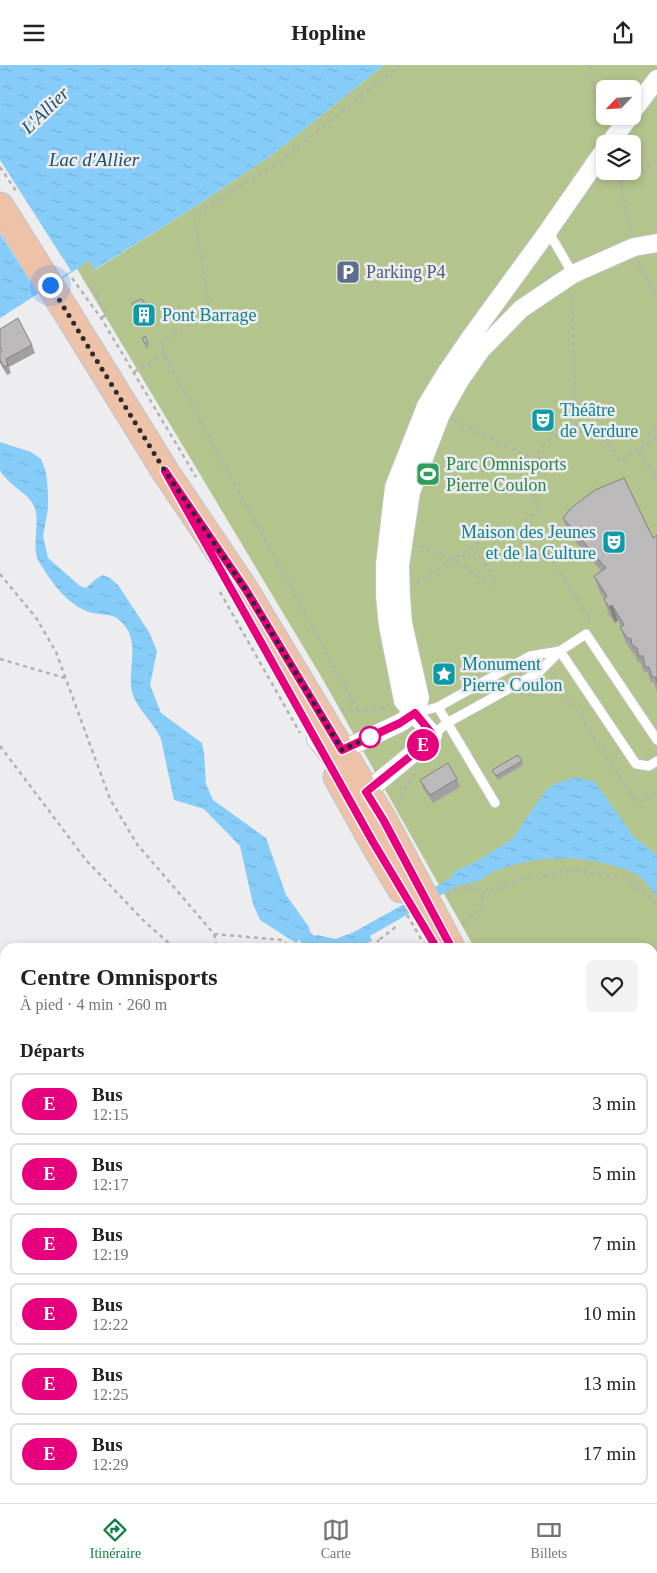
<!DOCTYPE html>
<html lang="fr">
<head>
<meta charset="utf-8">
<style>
  body { margin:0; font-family:Georgia,serif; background:#f2f2f2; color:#222; height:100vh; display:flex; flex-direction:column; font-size:19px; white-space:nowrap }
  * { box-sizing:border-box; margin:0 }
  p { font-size:16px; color:#767676 }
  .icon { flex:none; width:28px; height:28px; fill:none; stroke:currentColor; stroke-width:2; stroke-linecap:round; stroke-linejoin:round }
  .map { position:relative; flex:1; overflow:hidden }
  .drawer { position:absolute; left:0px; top:878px; width:658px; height:561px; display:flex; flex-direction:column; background:#fff; border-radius:15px 15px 0 0; box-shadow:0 2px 8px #0003 }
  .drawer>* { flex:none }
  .badge { padding:0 10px; border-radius:16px; font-size:18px; line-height:32px }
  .needle { width:32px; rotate:245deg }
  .buttons { position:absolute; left:596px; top:15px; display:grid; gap:10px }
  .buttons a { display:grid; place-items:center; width:45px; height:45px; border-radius:8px; background:#fff; box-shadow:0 2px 8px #0003; font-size:25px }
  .you { position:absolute; width:25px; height:25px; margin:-12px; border:4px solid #fff; border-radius:50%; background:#1a73e8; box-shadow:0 0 0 8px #1a73e833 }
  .map>.badge { position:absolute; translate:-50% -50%; box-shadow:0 0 0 2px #fff }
  h2 { padding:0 20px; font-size:19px; line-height:45px }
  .round { display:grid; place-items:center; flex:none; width:52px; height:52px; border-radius:8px; background:#f2f2f2 }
  .headline { display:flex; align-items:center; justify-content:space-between; height:85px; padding:0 20px }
  h1 { font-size:24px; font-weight:700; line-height:38px }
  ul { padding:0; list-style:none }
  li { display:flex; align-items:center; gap:15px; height:62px; margin:0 10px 8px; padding:0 10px; border:2px solid #e0e0e0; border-radius:8px }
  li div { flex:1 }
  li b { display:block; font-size:19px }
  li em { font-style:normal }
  li .badge { min-width:55px; font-weight:700; text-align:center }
  header { display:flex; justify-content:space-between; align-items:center; height:65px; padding:0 20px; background:#fff; font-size:22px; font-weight:700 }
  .tabs { display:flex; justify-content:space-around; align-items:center; height:70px; border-top:1px solid #e0e0e0; background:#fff; font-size:14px; color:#767676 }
  .tabs a { display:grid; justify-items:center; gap:2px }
  .tabs .active { color:#0b8043 }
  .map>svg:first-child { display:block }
  .pitch { fill:#b3c58d; fill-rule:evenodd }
  .water { fill:url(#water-ripples) }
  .pier { fill:#edecee }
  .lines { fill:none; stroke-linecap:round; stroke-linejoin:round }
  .lane-casing { stroke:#c2c2c3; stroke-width:11 }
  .street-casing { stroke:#c2c2c3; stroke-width:20 }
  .primary-casing { stroke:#c8c8c8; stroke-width:29 }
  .path { stroke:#b3b2b3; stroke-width:2.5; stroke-dasharray:4 4; stroke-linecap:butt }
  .lane { stroke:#fff; stroke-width:9 }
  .street { stroke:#fff; stroke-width:18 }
  .primary { stroke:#eec1a9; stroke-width:26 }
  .wall { fill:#a19f9f }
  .shaded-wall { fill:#838282 }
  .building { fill:#bbb9b9; stroke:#838282 }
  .line-casing { stroke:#fff; stroke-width:11 }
  .line { stroke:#e6007e; stroke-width:8 }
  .walk { stroke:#2b2b2b; stroke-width:5; stroke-dasharray:0 9 }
  .stop-dot { fill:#fff; stroke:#e6007e; stroke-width:2.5 }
  .labels { text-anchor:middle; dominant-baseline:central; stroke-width:5; stroke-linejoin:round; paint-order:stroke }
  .service-label { font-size:18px; fill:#4e5e75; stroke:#edecee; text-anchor:start }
  .culture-label { font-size:18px; fill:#0d838f; stroke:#edecee; text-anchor:start }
  .leisure-label { font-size:18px; fill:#27864d; stroke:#edecee; text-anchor:start }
  .water-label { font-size:19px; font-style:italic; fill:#1a506d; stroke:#edecee }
</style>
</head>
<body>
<header><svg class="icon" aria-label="menu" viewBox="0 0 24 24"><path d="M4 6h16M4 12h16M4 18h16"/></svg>Hopline<svg class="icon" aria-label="share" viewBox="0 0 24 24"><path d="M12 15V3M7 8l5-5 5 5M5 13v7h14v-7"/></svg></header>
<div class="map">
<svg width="657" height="1438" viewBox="0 0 657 1438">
  <defs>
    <pattern id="water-ripples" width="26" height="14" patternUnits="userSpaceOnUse" patternTransform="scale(1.25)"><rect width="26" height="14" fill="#86ccf8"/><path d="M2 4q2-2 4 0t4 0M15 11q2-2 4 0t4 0" fill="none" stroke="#74afd5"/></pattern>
  </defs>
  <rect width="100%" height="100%" fill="#edecee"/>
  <path class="pitch" d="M384,0H657V1176L652,1168V882H474L322,613L77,204L90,194L95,205L196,141L272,90ZM605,24H632V51H605ZM605,79H632V106H605Z"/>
  <path class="water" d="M0,0H384L272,90L196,141L94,205L90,195L77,204L0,253Z
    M0,377L31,387L41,394L46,407L48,427V444L43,471L48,493L80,521L86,523L96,514L103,510L110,513L118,520L149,567L157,586L150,620L161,648L202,678L204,688L206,719L213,735L266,773L286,830L309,862L310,867L314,871L318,870L335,874L352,868L453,812V807L479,795L512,774L546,725L557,718L575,712L595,717L634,772L657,790V831C650,824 641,810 632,807C592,791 545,788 504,803C496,806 487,807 482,815L457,821L370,871L372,876L359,882H305L299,875L296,878L260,855L253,839L240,781L204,744L174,735L161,674C153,655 134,643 131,622C129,598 141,572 118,554C110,548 98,550 89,547C66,539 51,516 39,497C31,483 40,458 35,444C31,432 22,428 13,420C8,416 4,411 0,406Z"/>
  <path class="pier" d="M0,95L71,206L38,228L0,169Z"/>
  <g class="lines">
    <g class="lane-casing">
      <path id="lane" d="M548,166L573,209
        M560,586L636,699L649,701L657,696
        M438,642L495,738
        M415,648L438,642L530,591L560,586
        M433,670L447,658L539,607L560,586L586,569L657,675
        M657,1195L652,1198L657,1206"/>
    </g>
    <g class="street-casing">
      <path id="street" d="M632,47L657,14
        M609,79L630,51
        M316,674L342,706L366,727L417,685L433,670L403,636L388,561L385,531V499L394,422L426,341L446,308L470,273L548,166L605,84
        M342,697V685L400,658L415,648L420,633L403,558L401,531L400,500L411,427L441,349L460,315L481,285L521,244L573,209L634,182L657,178"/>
    </g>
    <g class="primary-casing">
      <path id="primary" d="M0,141L53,225L165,406L245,525L384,756L451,882
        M337,712L373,777L401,824
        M652,1226L657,1233
        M652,1247L657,1255"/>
    </g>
    <path class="path" d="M590,0L600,63
      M0,102L16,126
      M609,106L620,118L631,167
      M620,118L657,97
      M638,197L640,202L657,233
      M72,213L101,253L196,412
      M92,222L106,250L101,253
      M572,229L576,367
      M134,307L164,289
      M454,355L534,394
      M647,370L657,363
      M657,372L638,385L657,416
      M419,481L453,495L492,521
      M462,489L466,494L477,487L497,518
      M0,509L37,554L56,587L110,734L137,779L214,869L217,882
      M416,518L505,461
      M220,527L300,668
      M589,558L590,554L526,454L540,445C536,437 530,427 529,417C528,408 532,398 536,391C539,386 543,380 548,376C567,362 597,365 612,383C615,387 617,392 620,396L638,385
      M0,594L65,613
      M554,611L634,734L642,736L657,727
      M341,644L358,646L384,644L388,639
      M358,646L164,289L162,277L210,245L194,151L280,96L400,0
      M0,681L86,795L143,855L173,882
      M398,740L406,722L416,708
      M482,829L521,814L576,805L625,814L649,831L657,840
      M447,830L465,822L477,823C492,841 474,849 461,858
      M403,843L424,879
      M214,869L282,875L290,882
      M371,882L379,875
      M379,882V875L398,860
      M652,1174L657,1181"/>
    <use href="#lane" class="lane"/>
    <use href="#street" class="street"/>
    <use href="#primary" class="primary"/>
  </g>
  <path class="wall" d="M132,238L152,252L154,257L144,261Z
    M0,264L32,280L35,288L9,302L11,308L7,310L0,298V287L1,286L0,284Z
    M145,271L149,282L146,283L142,273Z
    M563,453L653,473L657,470V627L654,618L651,617L647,607H644L641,598L637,596L635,589L633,588L626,578L620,562H621L618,555L615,558L609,550L604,534L600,527L594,511L601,506L568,468Z
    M522,696L523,700L498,715L492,705Z
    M457,714L460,722L433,738L423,723L420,715Z"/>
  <path class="shaded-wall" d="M612,540L618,555L615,558L609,542Z"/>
  <path class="building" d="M142,234L152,252L142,257L132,238Z
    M18,253L32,280L6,294L8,300L4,302L0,295V287L2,286L0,282V264Z
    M145,271L148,278L145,279L142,273Z
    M624,413L653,473L657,470V618L656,612H652L649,602H645L643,591H639L637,583L632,580L631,574L627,573L620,562L624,560L612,540L609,542L604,534L607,531L594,511L606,503L563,453L570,444L595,425Z
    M518,690L522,696L496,711L492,705Z
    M448,698L457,714L430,730L420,715Z"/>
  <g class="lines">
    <g class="line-casing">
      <path id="line" d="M436,882L373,777L165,406L246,525L342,685L400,658L415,648L433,670L418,685L366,727L384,756L451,882"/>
    </g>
    <use href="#line" class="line"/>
    <path class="walk" d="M50,220L165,406L246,525L342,685L370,672"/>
  </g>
  <defs>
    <g id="parking-square" transform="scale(1.25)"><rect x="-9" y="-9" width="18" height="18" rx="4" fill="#5c6f8a" stroke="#edecee"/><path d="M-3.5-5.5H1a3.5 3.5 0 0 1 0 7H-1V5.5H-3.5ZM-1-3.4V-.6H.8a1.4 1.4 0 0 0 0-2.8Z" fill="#fff"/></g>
    <g id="building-square" transform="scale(1.25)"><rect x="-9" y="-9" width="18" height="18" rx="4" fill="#0f9aa8" stroke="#edecee"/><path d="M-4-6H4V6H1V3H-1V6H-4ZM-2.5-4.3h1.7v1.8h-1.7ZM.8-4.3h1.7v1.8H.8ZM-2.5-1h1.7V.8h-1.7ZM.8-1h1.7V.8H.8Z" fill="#fff"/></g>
    <g id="theatre-square" transform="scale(1.25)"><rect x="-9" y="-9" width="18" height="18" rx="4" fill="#0f9aa8" stroke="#edecee"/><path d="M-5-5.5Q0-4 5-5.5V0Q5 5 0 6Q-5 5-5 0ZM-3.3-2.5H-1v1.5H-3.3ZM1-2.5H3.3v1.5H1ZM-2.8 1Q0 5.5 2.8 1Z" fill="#fff"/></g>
    <g id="stadium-square" transform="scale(1.25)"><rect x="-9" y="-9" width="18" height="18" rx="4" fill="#2e9e5b" stroke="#edecee"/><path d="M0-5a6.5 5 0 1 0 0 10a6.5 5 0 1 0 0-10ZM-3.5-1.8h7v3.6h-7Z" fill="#fff"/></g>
    <g id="sight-square" transform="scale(1.25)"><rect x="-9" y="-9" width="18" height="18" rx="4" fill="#0f9aa8" stroke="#edecee"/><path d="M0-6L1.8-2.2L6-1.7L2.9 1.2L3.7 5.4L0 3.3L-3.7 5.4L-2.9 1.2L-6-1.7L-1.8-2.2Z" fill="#fff"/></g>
  </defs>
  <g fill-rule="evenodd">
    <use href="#parking-square" x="348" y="207"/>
    <use href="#building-square" x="144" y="250"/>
    <use href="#theatre-square" x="543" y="355"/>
    <use href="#stadium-square" x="428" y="409"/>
    <use href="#theatre-square" x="614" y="477"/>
    <use href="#sight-square" x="444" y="609"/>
  </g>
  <circle class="stop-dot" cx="370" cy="672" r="10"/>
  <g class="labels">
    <g class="service-label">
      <text x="366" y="207">Parking P4</text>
    </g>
    <g class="culture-label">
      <text x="162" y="250">Pont Barrage</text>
      <text x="560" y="345">Théâtre<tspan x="560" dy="21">de Verdure</tspan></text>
      <text x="596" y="467" text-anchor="end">Maison des Jeunes<tspan x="596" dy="21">et de la Culture</tspan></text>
      <text x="462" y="599">Monument<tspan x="462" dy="21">Pierre Coulon</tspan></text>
    </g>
    <g class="leisure-label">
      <text x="446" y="399">Parc Omnisports<tspan x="446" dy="21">Pierre Coulon</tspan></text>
    </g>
    <g class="water-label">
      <text transform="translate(45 45) rotate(-44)">L'Allier</text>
      <text x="94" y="94">Lac d'Allier</text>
    </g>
  </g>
</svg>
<div class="buttons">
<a><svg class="needle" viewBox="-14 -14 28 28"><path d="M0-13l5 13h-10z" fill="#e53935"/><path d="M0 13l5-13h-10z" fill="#767676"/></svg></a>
<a><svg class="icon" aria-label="layers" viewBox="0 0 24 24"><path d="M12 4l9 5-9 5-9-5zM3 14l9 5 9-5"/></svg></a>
</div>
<div class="you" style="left:50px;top:220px"></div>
<b class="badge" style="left:423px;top:680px;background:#e6007e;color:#fff">E</b>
<section class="drawer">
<div class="headline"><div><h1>Centre Omnisports</h1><p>À pied · 4 min · 260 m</p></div><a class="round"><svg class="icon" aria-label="heart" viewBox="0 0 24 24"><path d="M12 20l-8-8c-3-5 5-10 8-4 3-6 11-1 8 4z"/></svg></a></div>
<h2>Départs</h2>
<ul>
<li><span class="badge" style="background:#e6007e;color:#fff">E</span><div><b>Bus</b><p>12:15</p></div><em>3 min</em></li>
<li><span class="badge" style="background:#e6007e;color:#fff">E</span><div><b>Bus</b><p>12:17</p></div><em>5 min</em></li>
<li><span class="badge" style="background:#e6007e;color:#fff">E</span><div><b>Bus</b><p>12:19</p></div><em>7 min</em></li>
<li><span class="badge" style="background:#e6007e;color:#fff">E</span><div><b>Bus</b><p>12:22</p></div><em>10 min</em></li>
<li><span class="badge" style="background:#e6007e;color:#fff">E</span><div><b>Bus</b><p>12:25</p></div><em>13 min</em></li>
<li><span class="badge" style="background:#e6007e;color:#fff">E</span><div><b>Bus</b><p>12:29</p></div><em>17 min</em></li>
</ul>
</section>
</div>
<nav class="tabs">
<a class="active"><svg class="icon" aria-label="directions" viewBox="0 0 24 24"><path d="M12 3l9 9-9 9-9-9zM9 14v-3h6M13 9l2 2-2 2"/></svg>Itinéraire</a>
<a><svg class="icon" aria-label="map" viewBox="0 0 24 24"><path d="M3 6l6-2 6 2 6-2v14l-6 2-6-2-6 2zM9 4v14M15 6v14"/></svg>Carte</a>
<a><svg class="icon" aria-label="tickets" viewBox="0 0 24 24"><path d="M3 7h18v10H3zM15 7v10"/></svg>Billets</a>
</nav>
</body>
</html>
